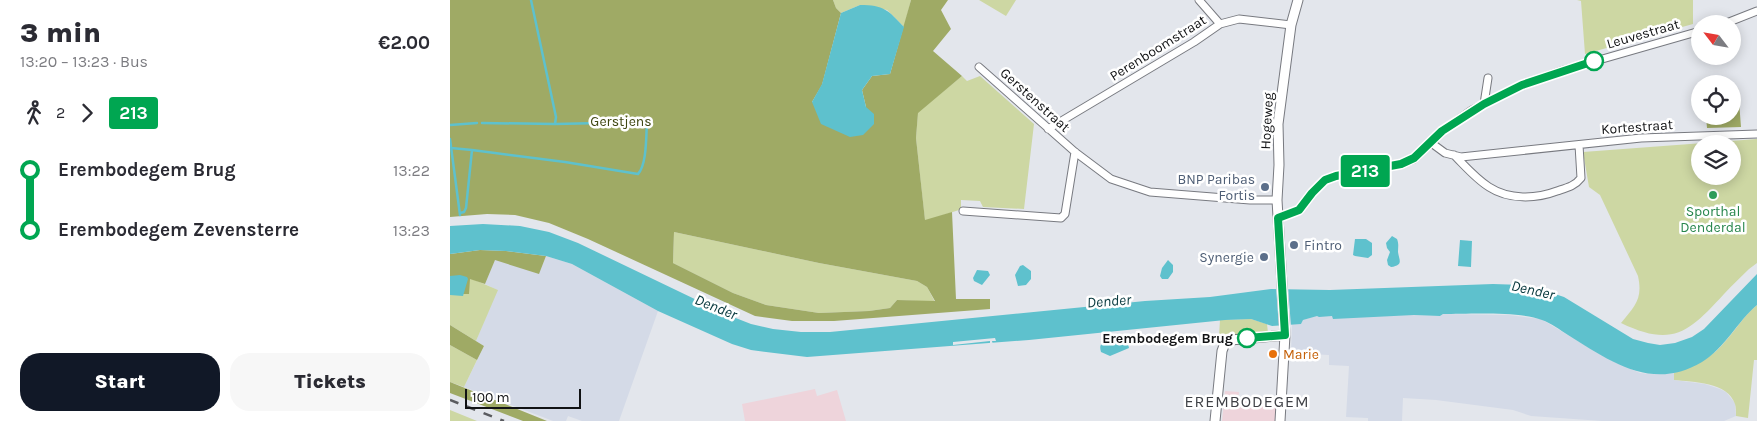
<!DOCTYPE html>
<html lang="en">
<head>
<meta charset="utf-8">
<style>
  body { margin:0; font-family:Karla,sans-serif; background:#f7f7f7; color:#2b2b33; height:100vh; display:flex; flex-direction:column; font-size:19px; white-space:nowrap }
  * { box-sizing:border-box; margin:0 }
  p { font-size:16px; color:#7c7c81 }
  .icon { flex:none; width:28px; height:28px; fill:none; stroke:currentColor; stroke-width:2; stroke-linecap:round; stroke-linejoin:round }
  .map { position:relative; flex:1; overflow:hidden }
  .details { display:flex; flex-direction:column; background:#fff; width:450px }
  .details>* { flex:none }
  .badge { padding:0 10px; border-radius:4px; font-size:18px; line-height:32px }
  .needle { width:32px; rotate:301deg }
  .tools { position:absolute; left:1241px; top:15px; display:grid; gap:10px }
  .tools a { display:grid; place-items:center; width:50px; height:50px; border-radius:50%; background:#fff; box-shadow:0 2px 12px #0003; font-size:25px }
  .scale { position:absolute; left:15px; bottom:12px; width:116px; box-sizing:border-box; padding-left:5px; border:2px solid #111214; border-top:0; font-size:14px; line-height:18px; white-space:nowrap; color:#111214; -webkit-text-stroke:4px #fff; paint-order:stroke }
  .map>.badge { position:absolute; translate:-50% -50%; box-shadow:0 0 0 2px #fff }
  .legs { display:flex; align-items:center; gap:8px; height:55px; padding:0 20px; font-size:16px }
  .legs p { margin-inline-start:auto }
  .summary { display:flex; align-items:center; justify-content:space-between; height:85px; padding:0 20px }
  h1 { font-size:28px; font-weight:800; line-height:38px }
  .primary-button { display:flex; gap:10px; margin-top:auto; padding:10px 20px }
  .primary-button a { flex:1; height:58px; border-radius:20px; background:#111827; color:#fff; font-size:20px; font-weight:800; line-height:58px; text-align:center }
  .primary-button a+a { background:#f7f7f7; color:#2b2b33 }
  ul { padding:0 20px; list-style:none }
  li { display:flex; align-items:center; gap:18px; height:60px; font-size:19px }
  li i { display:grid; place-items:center; width:8px; height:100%; margin:0 6px; background:currentColor }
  li i::after { content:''; width:12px; height:12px; margin:-6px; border:4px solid; border-radius:50%; background:#fff }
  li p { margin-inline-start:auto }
  li:first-child i { background:linear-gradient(#0000 50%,currentColor 0) }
  li:last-child i { background:linear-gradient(currentColor 50%,#0000 0) }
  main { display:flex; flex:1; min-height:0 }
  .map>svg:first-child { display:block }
  .built { fill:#d4dae7 }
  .education { fill:#eed4db }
  .green { fill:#cdd7a3; fill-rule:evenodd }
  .forest { fill:#9faa65; fill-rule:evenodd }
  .water { fill:#5ec1cd }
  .pier { fill:#e3e6ec }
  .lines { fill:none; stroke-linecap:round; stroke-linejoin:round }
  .stream { stroke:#5ec1cd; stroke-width:2.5 }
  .minor-casing { stroke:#787a80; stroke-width:9 }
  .tertiary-casing { stroke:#787a80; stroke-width:11 }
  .minor { stroke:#fff; stroke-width:7 }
  .tertiary { stroke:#fff; stroke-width:9 }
  .rail { stroke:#5a5b5f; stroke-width:2.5; stroke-dasharray:9 9; stroke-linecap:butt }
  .line-1-casing { stroke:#fff; stroke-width:11 }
  .line-1 { stroke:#00a651; stroke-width:8 }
  .stop-1-dot { fill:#fff; stroke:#00a651; stroke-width:2.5 }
  .service-dot { fill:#5c6f8a; stroke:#fff; stroke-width:2 }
  .leisure-dot { fill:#2e9e5b; stroke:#fff; stroke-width:2 }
  .food-dot { fill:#e8710a; stroke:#fff; stroke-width:2 }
  .labels { text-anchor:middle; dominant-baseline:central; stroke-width:5; stroke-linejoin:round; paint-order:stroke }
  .street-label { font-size:14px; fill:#111214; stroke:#fff }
  .park-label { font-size:14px; fill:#404712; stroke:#fff }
  .service-label { font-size:14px; fill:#4e5e75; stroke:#fff; text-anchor:end }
  .leisure-label { font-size:14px; fill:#27864d; stroke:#fff }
  .stop-label { font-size:14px; font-weight:bold; fill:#111214; stroke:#fff; text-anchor:end }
  .food-label { font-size:14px; fill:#c56008; stroke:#fff; text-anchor:start }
  .water-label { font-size:15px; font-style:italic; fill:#06373c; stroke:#fff }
  .quarter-label { font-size:16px; letter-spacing:1px; fill:#3f4146; stroke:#fff }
</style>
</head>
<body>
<main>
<section class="details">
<div class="summary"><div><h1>3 min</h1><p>13:20 – 13:23 · Bus</p></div><b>€2.00</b></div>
<div class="legs"><svg class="icon" aria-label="walk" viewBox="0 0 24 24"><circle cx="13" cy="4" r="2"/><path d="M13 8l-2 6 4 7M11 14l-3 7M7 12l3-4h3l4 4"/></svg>2<svg class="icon" aria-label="forward" viewBox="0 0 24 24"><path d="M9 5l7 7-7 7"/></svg><b class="badge" style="background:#00a651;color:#fff">213</b></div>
<ul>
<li><i style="color:#00a651"></i><b>Erembodegem Brug</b><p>13:22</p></li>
<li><i style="color:#00a651"></i><b>Erembodegem Zevensterre</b><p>13:23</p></li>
</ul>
<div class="primary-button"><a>Start</a><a>Tickets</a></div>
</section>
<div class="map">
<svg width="1307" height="421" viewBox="0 0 1307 421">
  <rect width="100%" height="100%" fill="#e3e6ec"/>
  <path class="built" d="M96,256L122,264L208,311L169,421H132L118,416L116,421H103L14,387L34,346L26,341L47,290L35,284L45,259L89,273Z
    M993,314L1059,315L1091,319L1158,359L1190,373L1200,374L1224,373V380L1255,384L1270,389L1276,392L1285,403L1286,416L1274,421H1152L1081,416L1063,410L986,400L953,398L952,421H918V418L896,417L899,366L879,365V355L841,353L842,324H851L853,320L862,317V316L964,315L990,316Z"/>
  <path class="education" d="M365,389L367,396L387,390L396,421H295L292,404Z
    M775,391L789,392L788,401L827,403L825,421H772Z"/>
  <path class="green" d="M383,0H461L454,27L437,10L410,5L391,13L386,8Z
    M529,0H566L556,16Z
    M1127,0H1243V24L1135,54L1131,1Z
    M512,76L517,81L530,76L584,124L574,209L533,207L530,201L511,200V209L509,210L475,221L466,138L468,112Z
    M1307,139V263L1299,269C1291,277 1282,285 1274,294C1239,332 1223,348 1171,323C1185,306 1193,299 1188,276L1150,195L1139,187L1133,152ZM1250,144H1282V176H1250Z
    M224,232L369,263L467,281L477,287L485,302L447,300L440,308L419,311L369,313L316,305L283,293L223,263Z
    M20,278L48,290L26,341L0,325V294Z
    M1307,305V360H1304L1298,418L1286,416C1286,412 1286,407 1285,404C1278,382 1243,382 1224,380V373C1239,368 1253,362 1265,352C1281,338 1291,318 1307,305Z
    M801,319L817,324L818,333L769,336L770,320Z
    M0,345L27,360L14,387L0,382Z
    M0,410L27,421H0Z"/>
  <path class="forest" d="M0,0H383L386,8L391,13L372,85L362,102L416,107L412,90L422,76L440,74L461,0H498L491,10L501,29L483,51L512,76L468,113L466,138L475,220L502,212L506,299H540V309L384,321H342L305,316L138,239L99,223L65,215L37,214L0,217ZM224,232L369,263L467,281L477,287L485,301L447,300L440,308L419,311L369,313L316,305L283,293L223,263Z
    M1288,88L1291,127L1257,128L1256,116H1282L1283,89Z
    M30,250L56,251L96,256L89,274L45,260L35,284L20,279L19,294H0V254Z
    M0,325L34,346L27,360L0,345Z
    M0,382L97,421H73L0,393Z"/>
  <path class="water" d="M410,5C434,5 438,10 454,27L440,74L422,76L412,90L416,107L424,114V124L413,135L400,137L371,124L362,102L372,84L391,13Z
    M33,224L70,226L99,232L128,243L278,315L301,324L323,329L351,332H380L695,301L760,297L821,289L880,290L1043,284L1073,285L1090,289L1114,297L1183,339L1198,343L1210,345L1225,343L1242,337L1254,329L1307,274V305C1287,322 1275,348 1252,362C1202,392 1160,361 1118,335C1110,330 1101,323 1092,320C1069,311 1018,314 993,314L990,316L964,315L883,319L882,316L869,317L867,316L853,320L851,324L822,326L801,319L775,320L579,340L357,357L301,350L282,344L208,311L122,264L96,256L56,251L30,250L0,254V226Z
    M942,236L947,239C949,244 948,247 948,252C949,260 954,265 941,267L938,265L937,260L940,252L937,248L936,243Z
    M905,239H916L922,243V255L918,258L905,256L903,255Z
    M1010,240L1022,241L1021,267L1008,266Z
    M718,260L723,265V272L718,279H712L710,276L712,268Z
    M573,265L581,271V279L576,285L568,286L565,275L570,266Z
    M527,270L538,271L540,275L532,285L524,281L523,278Z
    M10,275L17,277L18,279L13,296L0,295V276Z
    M656,340H671L678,344L679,348L660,356L651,352C649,345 651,344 656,340Z"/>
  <path class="pier" d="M838,286L841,327L829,328L826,287Z
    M545,338L546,341H542L543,345H540V341L503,345V342Z"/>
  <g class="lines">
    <path class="stream" d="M32,123L105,124L106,117L81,0
      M0,125L27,123
      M0,139L10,215
      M1,148L22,150L16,208L14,212L10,213
      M22,150L115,162L188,174C197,165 196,135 197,122L105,124"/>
    <g class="minor-casing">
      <path id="minor" d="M749,0L770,24
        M1274,24L1307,11
        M529,67L625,152L661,179L700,192L800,200H827
        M1034,104L1038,78
        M598,129L744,42L770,24L789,19L841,25
        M980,142L995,153L1011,157L1191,138L1307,134
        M1004,155C1015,166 1026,179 1039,187C1059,200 1086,199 1107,191C1116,188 1125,186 1131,178L1129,145
        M513,211L611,218L615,214L625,152
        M828,218L849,210L862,193L875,180L886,176L951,164L964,159L992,131L1022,110L1072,85L1114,70L1250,31"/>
    </g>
    <g class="tertiary-casing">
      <path id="tertiary" d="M765,421L772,351L775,343L781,340L835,335
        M830,421L835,335L827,200L829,165L828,124L841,25L848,0"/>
    </g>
    <use href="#minor" class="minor"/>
    <use href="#tertiary" class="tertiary"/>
    <path class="rail" d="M0,400L54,421"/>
  </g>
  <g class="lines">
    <g class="line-1-casing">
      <path id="line-1" d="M797,338L835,335L828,218L849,210L862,193L875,180L886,176L951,164L964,158L992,131L1034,104L1072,85L1144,61"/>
    </g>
    <use href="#line-1" class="line-1"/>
  </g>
  <g class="stop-1-dot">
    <circle cx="1144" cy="61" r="9"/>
    <circle cx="797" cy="338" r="9"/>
  </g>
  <g class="service-dot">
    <circle cx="815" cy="187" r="5"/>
    <circle cx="844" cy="245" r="5"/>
    <circle cx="814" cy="257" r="5"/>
  </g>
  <circle class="leisure-dot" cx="1263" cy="195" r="5"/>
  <circle class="food-dot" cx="823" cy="354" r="5"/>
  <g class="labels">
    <g class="street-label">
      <text transform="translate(1193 34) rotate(-16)">Leuvestraat</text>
      <text transform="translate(708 48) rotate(-32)">Perenboomstraat</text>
      <text transform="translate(585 100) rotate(42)">Gerstenstraat</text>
      <text transform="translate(817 121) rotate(-87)">Hogeweg</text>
      <text transform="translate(1187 127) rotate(-4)">Kortestraat</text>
    </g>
    <g class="park-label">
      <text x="171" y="121">Gerstjens</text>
    </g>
    <g class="service-label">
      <text x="805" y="179">BNP Paribas<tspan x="805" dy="16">Fortis</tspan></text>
      <text x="854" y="245" text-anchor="start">Fintro</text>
      <text x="804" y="257">Synergie</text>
    </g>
    <g class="leisure-label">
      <text x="1263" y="211">Sporthal<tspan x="1263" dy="16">Denderdal</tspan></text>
    </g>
    <g class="stop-label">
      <text x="783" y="338">Erembodegem Brug</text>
    </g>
    <g class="food-label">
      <text x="833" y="354">Marie</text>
    </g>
    <g class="water-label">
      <text transform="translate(1083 290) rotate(13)">Dender</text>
      <text transform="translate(659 301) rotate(-4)">Dender</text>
      <text transform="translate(266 307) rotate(22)">Dender</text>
    </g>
    <g class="quarter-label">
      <text x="797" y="401">EREMBODEGEM</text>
    </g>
  </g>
</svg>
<div class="tools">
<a><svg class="needle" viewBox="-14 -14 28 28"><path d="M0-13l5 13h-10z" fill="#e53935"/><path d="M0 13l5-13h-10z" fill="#7c7c81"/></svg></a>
<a><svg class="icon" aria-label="locate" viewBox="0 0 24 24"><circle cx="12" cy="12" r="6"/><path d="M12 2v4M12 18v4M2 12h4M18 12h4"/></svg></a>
<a><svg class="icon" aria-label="layers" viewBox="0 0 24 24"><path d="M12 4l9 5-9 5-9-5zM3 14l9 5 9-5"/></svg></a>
</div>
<div class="scale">100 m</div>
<b class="badge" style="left:915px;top:171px;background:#00a651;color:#fff">213</b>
</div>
</main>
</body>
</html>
